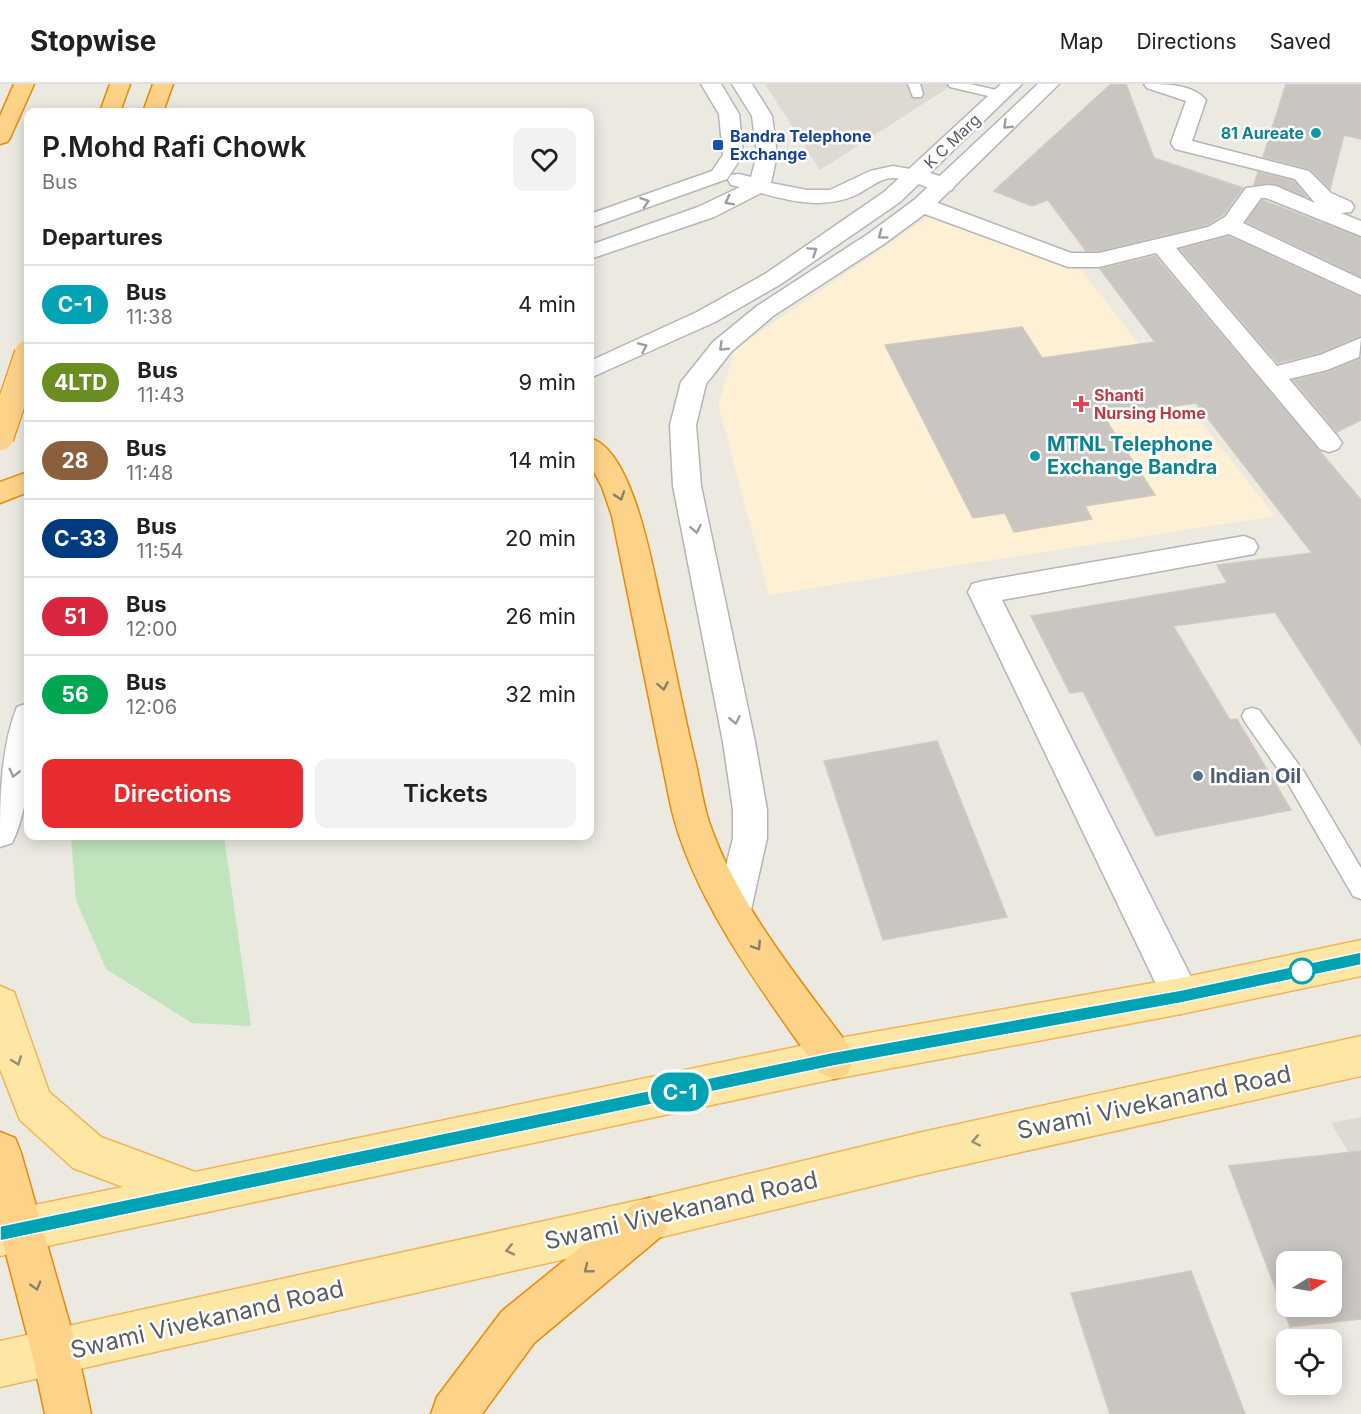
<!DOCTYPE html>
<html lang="en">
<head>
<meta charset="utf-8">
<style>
  body { margin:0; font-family:Inter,sans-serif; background:#f2f2f2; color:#202124; height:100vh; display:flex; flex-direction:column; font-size:22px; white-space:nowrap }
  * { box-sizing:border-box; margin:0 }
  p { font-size:20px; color:#757577 }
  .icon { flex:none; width:33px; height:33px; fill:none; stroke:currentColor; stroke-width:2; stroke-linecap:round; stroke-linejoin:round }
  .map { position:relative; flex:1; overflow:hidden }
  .details { position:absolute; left:24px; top:24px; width:570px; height:732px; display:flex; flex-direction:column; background:#fff; border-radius:12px; box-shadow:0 3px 15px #0003 }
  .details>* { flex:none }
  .badge { padding:0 12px; border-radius:20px; font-size:21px; line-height:39px }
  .needle { width:39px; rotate:79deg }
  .buttons { position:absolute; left:1276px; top:1167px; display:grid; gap:12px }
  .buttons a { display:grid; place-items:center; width:66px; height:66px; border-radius:12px; background:#fff; box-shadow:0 3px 15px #0003; font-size:30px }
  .map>.badge { position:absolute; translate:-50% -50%; box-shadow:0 0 0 3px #fff }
  h2 { padding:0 18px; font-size:22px; line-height:54px }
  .round { display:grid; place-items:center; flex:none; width:63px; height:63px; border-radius:12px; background:#f2f2f2 }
  .head { display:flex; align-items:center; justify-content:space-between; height:102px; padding:0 18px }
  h1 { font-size:28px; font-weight:600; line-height:45px }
  .button { display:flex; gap:12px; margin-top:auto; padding:12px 18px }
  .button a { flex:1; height:69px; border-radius:12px; background:#e72c30; color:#fff; font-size:24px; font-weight:600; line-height:69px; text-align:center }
  .button a+a { background:#f2f2f2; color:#202124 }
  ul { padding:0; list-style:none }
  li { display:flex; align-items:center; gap:18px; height:78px; padding:0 18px; border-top:2px solid #e0e0e0 }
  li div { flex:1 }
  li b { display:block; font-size:22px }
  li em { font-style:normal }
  li .badge { min-width:66px; font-weight:700; text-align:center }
  header { display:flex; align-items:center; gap:36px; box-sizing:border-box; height:84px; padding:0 30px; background:#fff; border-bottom:2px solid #e0e0e0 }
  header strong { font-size:28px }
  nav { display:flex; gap:33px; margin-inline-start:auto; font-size:21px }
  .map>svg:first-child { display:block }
  .commercial { fill:#fdf0d5 }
  .education { fill:#dedad2 }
  .green { fill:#c1e4bd }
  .building { fill:#c9c5c0; stroke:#d1cabf; stroke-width:1.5; fill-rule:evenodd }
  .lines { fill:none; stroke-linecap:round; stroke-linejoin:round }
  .service-casing { stroke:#b2b5b8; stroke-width:3 }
  .minor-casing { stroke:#b2b5b8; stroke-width:3 }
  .tertiary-casing { stroke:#b2b5b8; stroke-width:3 }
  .secondary-casing { stroke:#b3b7bc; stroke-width:3 }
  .primary-casing { stroke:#f0b556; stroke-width:3 }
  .motorway-casing { stroke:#eb8a02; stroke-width:3 }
  .service { fill:#fff; fill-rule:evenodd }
  .minor { fill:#fff; fill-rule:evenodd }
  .tertiary { fill:#fff; fill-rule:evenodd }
  .secondary { fill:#fff; fill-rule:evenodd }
  .primary { fill:#fee6a4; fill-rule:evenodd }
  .motorway { fill:#fcd388; fill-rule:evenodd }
  .motorway-bridge-casing { stroke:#eb8a02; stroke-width:29; stroke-linecap:butt }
  .motorway-bridge { stroke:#fcd388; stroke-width:27 }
  .oneway { stroke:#9b9ea1 }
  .oneway2 { stroke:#8a816d }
  .oneway3 { stroke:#938e79 }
  .line { fill:#00a3b4; stroke:#fff; stroke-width:1.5 }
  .culture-dot { fill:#0f9aa8; stroke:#fff; stroke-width:2 }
  .transit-dot { fill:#1a4fb4; stroke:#fff; stroke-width:2 }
  .health-dot { fill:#e0444e; stroke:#fff; stroke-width:2 }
  .service-dot { fill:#5c6f8a; stroke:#fff; stroke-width:2 }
  .stop-dot { fill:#fff; stroke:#00a3b4; stroke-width:3 }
  .labels { text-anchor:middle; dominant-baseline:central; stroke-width:5; stroke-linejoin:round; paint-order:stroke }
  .far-culture-label { font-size:16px; font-weight:bold; fill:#0d838f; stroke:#fff; text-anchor:end }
  .far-transit-label { font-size:16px; font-weight:bold; fill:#164399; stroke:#fff; text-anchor:start }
  .far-street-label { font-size:16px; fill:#595e62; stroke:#fff }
  .far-health-label { font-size:16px; font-weight:bold; fill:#be3a42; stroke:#fff; text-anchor:start }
  .culture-label { font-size:20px; font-weight:bold; fill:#0d838f; stroke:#fff; text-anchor:start }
  .service-label { font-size:20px; font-weight:bold; fill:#4e5e75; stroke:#fff; text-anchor:start }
  .near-street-label { font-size:24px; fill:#595e62; stroke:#fff }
</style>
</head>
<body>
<header>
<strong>Stopwise</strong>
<nav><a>Map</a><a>Directions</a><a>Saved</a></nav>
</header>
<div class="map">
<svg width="1361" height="1330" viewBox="0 0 1361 1330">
  <rect width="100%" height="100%" fill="#ece9e1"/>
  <path class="commercial" d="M957,130L1073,176L1275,432L769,511L718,321L735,265L927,134Z"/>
  <path class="education" d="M765,0H954L820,86Z
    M1361,1033V1089L1331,1039Z"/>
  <path class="green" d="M71,752H224L251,942L192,939L106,885L76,816Z"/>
  <path class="building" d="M1111,0H1126L1154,74L1243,104L1223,131L1207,141L1099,167H1086L1048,116L1032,122L994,107Z
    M1286,0H1361V55L1344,51L1330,105L1310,85L1263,73Z
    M1258,88L1294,97L1307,113L1276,100L1254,101Z
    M1262,116L1361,154V193L1246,138Z
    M1229,152L1361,213V252L1319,269L1278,279L1180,165Z
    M1155,172L1361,416V661L1275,528L1173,542L1230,636L1237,635L1291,726L1156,752L1083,607L1070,609L1031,532L1227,499L1217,481L1312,469L1196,319L1104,333L1155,411L1085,422L1092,435L1014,448L1005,429L973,434L885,261L1022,243L1042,274L1155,258L1100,185Z
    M1361,274V336L1337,348L1293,296L1328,288Z
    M937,657L1007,833L883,856L824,677Z
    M1361,1067V1235L1290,1243L1229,1082ZM1287,1178H1332V1222H1287Z
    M1191,1187L1245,1330H1110L1071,1209Z"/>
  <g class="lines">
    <g class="service-casing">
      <path id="service" d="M908,0H920L923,10L921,13H913Z
        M948,0H970L1005,8L1007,11L1001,15L950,3Z
        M1252,624L1259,626L1304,688L1361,784V815L1353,812L1289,701L1245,638L1242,632L1245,626Z"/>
    </g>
    <g class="minor-casing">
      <path id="minor" d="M1144,0C1165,0 1193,0 1206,16L1192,57L1309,87L1331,109L1351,118L1354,123L1351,128L1341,129L1361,137V152L1266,114H1261L1243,139L1361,195V211L1229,150L1176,164L1277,282L1320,271L1361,254L1359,273L1327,286L1289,295L1338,353L1342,359L1338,365L1329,368L1320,365L1156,169L1099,183H1068L914,126L911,121L914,116L922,114L930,116L1071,169H1099L1208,143L1225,133L1246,104L1254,103L1268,101L1276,102L1315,119L1295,95L1175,65L1171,59L1186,17L1147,4Z
        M1244,452L1254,456L1258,463L1254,470L1002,516L1194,899L1200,912L1194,925L1181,930L1168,925L968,508L972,500L983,497Z"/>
    </g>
    <g class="tertiary-casing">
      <path id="tertiary" d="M1001,0H1022L900,118L781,200L715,238L590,294V277L697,228L765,190L884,108Z
        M1038,0H1059L930,126L884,160L773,232L731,268L706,300L696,341L701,402L755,658L767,726V754L751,826L746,838L733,843L720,838L715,826L733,754V726L723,658L673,402L670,341L681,298L713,258L757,222L868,150L914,116Z"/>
    </g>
    <g class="secondary-casing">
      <path id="secondary" d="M701,0H721L739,30L743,71L727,95L590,144V130L712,87L723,71L719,30Z
        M732,0H752L772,32L777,71L771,99L807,106H830L870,87L893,82L927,88L952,96L955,101L952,106C932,110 913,94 893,94C880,94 868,105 856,111C825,125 792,118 761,109L714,133L590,175V161L698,123L740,103L731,101L728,96L731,91L739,90L751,93L757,71L752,32Z
        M28,619C33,661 31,720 12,759L0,763C0,716 0,666 17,623Z"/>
    </g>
    <g class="primary-casing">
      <path id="primary" d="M1361,856V892L1181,930L834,995L0,1172V1128L123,1103L73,1084L20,1036L0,985V902L14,908L49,1008L101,1053L195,1088L834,955L1181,894Z
        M1361,952V992L918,1091L649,1156L0,1303V1257L649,1114L918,1049Z"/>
    </g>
    <g class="motorway-casing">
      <path id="motorway" d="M14,0H34L10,54L7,58L0,60V32Z
        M110,0H130L120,28H100Z
        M153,0H173L163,28H143Z
        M590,354C633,366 652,481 661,520C673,573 683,627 696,680C700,699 703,719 709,738C737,820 797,892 848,961L854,975L848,989L834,995L820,989C765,911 693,817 671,723L612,432L602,403L590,380Z
        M28,388V408L0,419V398Z
        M0,1048L15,1054L21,1069L78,1269L91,1330H45L32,1269L0,1147Z
        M649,1114L664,1120L670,1135L664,1150L534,1259L482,1330H431L437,1313L502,1227L634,1120Z"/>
    </g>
    <use href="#service" class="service"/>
    <use href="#minor" class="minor"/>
    <use href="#tertiary" class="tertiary"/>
    <use href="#secondary" class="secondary"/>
    <use href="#primary" class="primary"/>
    <use href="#motorway" class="motorway"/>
    <g class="motorway-bridge-casing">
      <path id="motorway-bridge" d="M0,353L28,270"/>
    </g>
    <use href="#motorway-bridge" class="motorway-bridge"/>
  </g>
  <defs><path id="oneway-chevron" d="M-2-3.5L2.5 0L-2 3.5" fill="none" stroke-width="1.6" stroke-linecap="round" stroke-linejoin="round" transform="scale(1.5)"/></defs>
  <g class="oneway">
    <use href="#oneway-chevron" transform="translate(1007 41) rotate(136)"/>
    <use href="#oneway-chevron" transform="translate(729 117) rotate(153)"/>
    <use href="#oneway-chevron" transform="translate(645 118) rotate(-19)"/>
    <use href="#oneway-chevron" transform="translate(882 151) rotate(144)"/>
    <use href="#oneway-chevron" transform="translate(813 167) rotate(-34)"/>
    <use href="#oneway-chevron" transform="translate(643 263) rotate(-24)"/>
    <use href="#oneway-chevron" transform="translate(723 263) rotate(136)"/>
    <use href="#oneway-chevron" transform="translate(696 445) rotate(79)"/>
    <use href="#oneway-chevron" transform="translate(735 636) rotate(79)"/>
    <use href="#oneway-chevron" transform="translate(14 689) rotate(104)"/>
  </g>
  <g class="oneway2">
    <use href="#oneway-chevron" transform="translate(620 412) rotate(71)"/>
    <use href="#oneway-chevron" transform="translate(663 602) rotate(80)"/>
    <use href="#oneway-chevron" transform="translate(757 862) rotate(57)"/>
    <use href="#oneway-chevron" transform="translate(588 1185) rotate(141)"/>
    <use href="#oneway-chevron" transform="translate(36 1202) rotate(74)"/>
  </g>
  <g class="oneway3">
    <use href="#oneway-chevron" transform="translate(17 977) rotate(69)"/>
    <use href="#oneway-chevron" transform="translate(976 1057) rotate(168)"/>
    <use href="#oneway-chevron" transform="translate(510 1166) rotate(167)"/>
  </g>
  <path class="line" d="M1361,868V881L1181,919L834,982L0,1157V1142L834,968L1181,906Z"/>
  <g class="culture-dot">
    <circle cx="1316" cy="49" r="6"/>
    <circle cx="1035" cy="372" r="6"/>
  </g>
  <rect class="transit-dot" x="712" y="55" width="12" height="12" rx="3"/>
  <path class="health-dot" d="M1078 311h6v6h6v6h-6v6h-6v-6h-6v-6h6z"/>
  <circle class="service-dot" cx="1198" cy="692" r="6"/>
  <circle class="stop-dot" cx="1302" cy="887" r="12"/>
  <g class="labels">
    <g class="far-culture-label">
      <text x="1304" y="49">81 Aureate</text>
    </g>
    <g class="far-transit-label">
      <text x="730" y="52">Bandra Telephone<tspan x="730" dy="18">Exchange</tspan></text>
    </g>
    <g class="far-street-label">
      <text transform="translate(952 57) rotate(-44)">K C Marg</text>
    </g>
    <g class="far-health-label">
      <text x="1094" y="311">Shanti<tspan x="1094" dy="18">Nursing Home</tspan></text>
    </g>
    <g class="culture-label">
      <text x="1047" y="360">MTNL Telephone<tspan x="1047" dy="23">Exchange Bandra</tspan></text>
    </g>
    <g class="service-label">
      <text x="1210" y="692">Indian Oil</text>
    </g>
    <g class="near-street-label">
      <text transform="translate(1154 1018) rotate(-12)">Swami Vivekanand Road</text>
      <text transform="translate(681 1126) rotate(-13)">Swami Vivekanand Road</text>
      <text transform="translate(207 1235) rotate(-13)">Swami Vivekanand Road</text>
    </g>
  </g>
</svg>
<div class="buttons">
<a><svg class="needle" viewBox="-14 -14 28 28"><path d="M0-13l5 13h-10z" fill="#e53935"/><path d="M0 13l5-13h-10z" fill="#757577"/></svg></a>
<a><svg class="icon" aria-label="locate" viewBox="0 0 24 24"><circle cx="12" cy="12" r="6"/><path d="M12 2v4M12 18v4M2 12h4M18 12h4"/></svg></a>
</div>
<b class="badge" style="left:680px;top:1008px;background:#00a3b4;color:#fff">C-1</b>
<section class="details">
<div class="head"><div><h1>P.Mohd Rafi Chowk</h1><p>Bus</p></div><a class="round"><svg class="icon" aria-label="heart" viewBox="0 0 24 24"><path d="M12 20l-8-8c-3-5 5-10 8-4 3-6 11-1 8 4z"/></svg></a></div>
<h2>Departures</h2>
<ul>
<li><span class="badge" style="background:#00a3b4;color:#fff">C-1</span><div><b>Bus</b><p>11:38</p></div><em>4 min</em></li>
<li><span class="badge" style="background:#6b8e23;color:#fff">4LTD</span><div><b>Bus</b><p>11:43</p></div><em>9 min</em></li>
<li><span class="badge" style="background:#8b5e3c;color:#fff">28</span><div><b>Bus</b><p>11:48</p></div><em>14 min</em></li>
<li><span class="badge" style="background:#003b80;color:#fff">C-33</span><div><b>Bus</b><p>11:54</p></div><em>20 min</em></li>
<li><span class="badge" style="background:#d7263d;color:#fff">51</span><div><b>Bus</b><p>12:00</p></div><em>26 min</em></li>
<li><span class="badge" style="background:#00a651;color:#fff">56</span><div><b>Bus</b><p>12:06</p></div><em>32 min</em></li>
</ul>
<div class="button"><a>Directions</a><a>Tickets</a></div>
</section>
</div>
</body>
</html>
